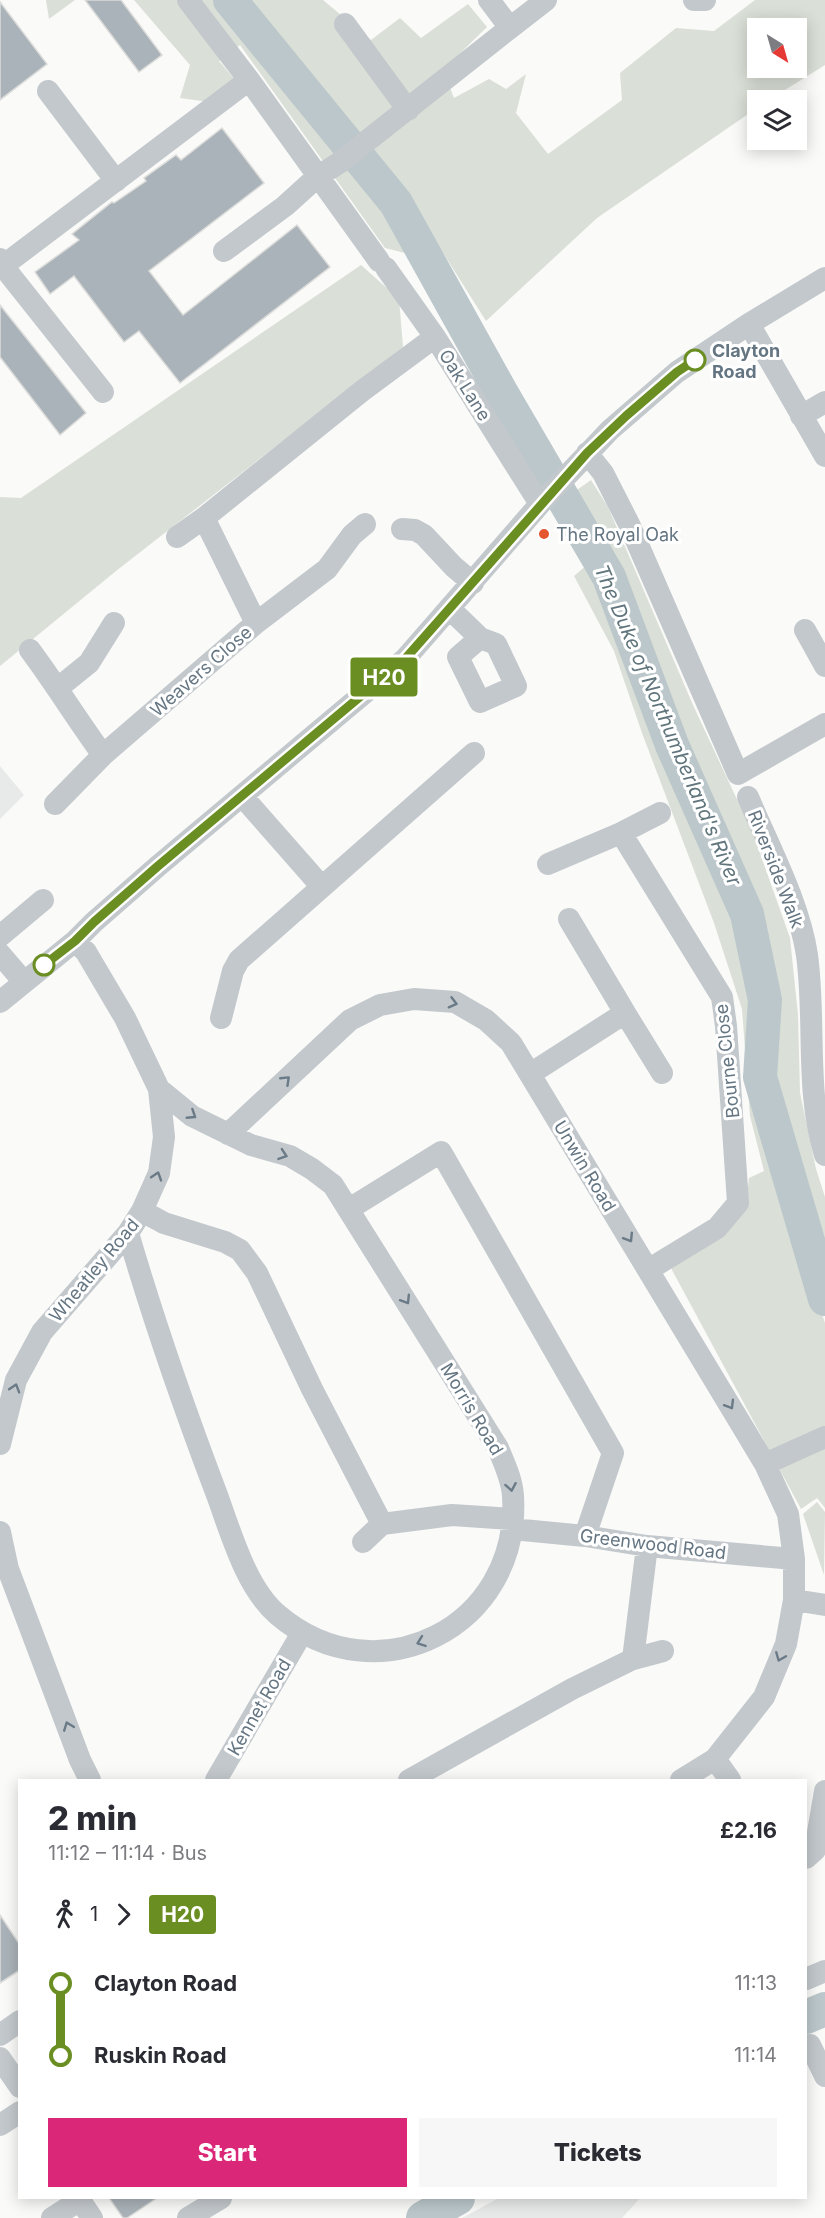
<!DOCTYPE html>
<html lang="en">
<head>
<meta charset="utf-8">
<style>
  body { margin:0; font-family:Inter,sans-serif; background:#f7f7f7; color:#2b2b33; height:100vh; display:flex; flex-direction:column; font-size:22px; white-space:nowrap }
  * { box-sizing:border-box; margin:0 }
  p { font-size:20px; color:#7c7c81 }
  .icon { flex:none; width:33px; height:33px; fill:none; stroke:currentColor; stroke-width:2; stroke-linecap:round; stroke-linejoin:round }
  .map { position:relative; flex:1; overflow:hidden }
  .details { position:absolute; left:18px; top:1779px; width:789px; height:420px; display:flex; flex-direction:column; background:#fff; border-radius:0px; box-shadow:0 3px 15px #0003 }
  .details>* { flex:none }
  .badge { padding:0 12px; border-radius:4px; font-size:21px; line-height:39px }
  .needle { width:39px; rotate:143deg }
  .controls { position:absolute; left:747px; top:18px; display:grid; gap:12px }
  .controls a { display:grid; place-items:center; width:60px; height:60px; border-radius:0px; background:#fff; box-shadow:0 3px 15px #0003; font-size:30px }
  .map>.badge { position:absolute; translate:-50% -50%; box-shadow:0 0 0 3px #fff }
  .legs { display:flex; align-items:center; gap:9px; height:66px; padding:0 30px; font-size:20px }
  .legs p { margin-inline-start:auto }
  .overview { display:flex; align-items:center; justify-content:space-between; height:102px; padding:0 30px }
  h1 { font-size:33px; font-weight:800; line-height:45px }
  .cta { display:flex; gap:12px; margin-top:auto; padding:12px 30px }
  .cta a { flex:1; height:69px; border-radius:0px; background:#db2777; color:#fff; font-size:24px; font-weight:800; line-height:69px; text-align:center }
  .cta a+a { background:#f7f7f7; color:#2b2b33 }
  ul { padding:0 30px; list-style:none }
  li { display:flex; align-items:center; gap:21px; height:72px; font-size:22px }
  li i { display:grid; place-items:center; width:9px; height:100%; margin:0 8px; background:currentColor }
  li i::after { content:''; width:15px; height:15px; margin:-8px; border:4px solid; border-radius:50%; background:#fff }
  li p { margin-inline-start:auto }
  li:first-child i { background:linear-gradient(#0000 50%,currentColor 0) }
  li:last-child i { background:linear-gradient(currentColor 50%,#0000 0) }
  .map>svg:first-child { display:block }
  .built { fill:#e8e9e9 }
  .green { fill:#dadfd7; fill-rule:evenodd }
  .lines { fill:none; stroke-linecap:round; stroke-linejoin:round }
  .river { stroke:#bbc7cb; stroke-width:34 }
  .building { fill:#aab3b9; stroke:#dcdcda; stroke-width:1.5 }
  .minor { stroke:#c3c8cc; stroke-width:22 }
  .oneway { stroke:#6a7a87 }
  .line-1-casing { stroke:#fff; stroke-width:14 }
  .line-1 { stroke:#6b8e23; stroke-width:9 }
  .stop-1-dot { fill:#fff; stroke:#6b8e23; stroke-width:3 }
  .poi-dot { fill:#e4572e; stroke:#fff; stroke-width:2 }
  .labels { text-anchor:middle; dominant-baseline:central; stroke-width:6; stroke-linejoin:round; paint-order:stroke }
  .stop-label { font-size:18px; font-weight:bold; fill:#657683; stroke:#fff; text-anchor:start }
  .street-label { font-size:18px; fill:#657683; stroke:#fff }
  .poi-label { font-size:18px; fill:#657683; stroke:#fff; text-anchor:start }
  .water-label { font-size:20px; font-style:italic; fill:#60757c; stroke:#fff }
</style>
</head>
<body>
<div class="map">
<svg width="825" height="2218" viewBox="0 0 825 2218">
  <rect width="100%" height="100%" fill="#fafaf8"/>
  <path class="built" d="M0,766L24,795L0,819Z
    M499,2198H640L622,2218H462Z"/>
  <path class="green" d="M46,0H75L49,19Z
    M134,0H323L371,40L400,18L421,38L468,4L487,27L443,70L454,98L489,79L506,89L526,74L516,113L548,154L622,100L620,73L676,28L714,31L755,0H825V65L769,100H758L757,108L597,218L486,321L433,237L409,254L385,248L240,45L219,61L235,80L209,102L180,98L190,65ZM758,28H796V68H758Z
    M361,265L399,299L403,347L116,571L0,666V497L21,498Z
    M591,480L608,507L693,705L754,836L790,938L798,1015L800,1093L816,1169L825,1197V1263L803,1197L779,1107L773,1009L759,917L696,778L621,588L574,492Z
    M588,564L605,592L737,922L756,990L757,1043L753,1083L775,1167L825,1323V1508L817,1498L801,1509L672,1270L671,1263L746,1205L749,1178L764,1171L750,1116L742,1009L714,923L642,733L614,651L574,576Z
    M817,1502L825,1512L824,1575L803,1514Z"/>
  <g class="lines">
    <path class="river" d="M230,0L396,203L501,392L609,577L672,745L747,914L765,1000L760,1077L825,1299
      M806,2017L825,2009
      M423,2218L458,2198"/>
  </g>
  <path class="building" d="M85,0H121L162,55L139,72Z
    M0,2L47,64L0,100Z
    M222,128L264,183L149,271L183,315L297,225L330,267L180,383L139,331L124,342L74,276L50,294L35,272L79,240L72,234L112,202L114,203L146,181L144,178L176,155L181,160Z
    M0,305L86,413L60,435L0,357Z
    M0,1915L20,1945V1970L0,1983Z
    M109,2198H157L127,2218H123Z"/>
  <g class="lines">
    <path class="minor" d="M188,0L249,80
      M489,0L510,28L546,0
      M694,0H705
      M345,24L408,110
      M48,91L116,181
      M224,251L285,206L317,177L339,163L510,28
      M0,259L3,266L103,392
      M0,268L249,80L379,261
      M386,268L435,337L540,504
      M749,324L825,456
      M801,416L825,402
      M587,453L603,473L629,524L738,774L825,724
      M402,529L415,530L424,535L454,567L473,583
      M177,537L204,518
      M450,609L480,638
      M256,623L327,569L352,535L365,524
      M805,630L825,666
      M480,638L496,644L516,686L480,702L458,657Z
      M30,650C56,685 78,721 103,755L256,623L204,518L362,391L435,337
      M58,688L89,663L114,623
      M242,796L322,887
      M748,797C769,847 799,902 807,955C816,1022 805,1090 825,1155
      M55,804L103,755
      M621,833L660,813
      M548,864L621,833L722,997L726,1026L738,1203L717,1228L648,1270
      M569,919L625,1013
      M0,936L43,900
      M75,941L86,952L125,1018L159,1089L192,1116L251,1145L290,1156L312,1169L333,1185L498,1448C504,1463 512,1479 513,1496C521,1627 377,1699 278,1615C246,1588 231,1533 217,1495C184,1408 154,1322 128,1233
      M0,954L24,982
      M0,1002L75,941L94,922L158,866L405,659L540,504L610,430L677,372L749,324L825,278
      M221,1018L233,971L239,960L474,753
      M530,1074L625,1013L662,1073
      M228,1134L350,1020L380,1005L414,999L455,1002L486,1020L511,1043L744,1429L765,1464L788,1514L794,1559V1600L786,1644L764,1697L715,1759L681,1780
      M349,1209L441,1152L613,1453L585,1536
      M142,1211L164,1223L225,1242L240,1250L257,1273L312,1389L382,1524
      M0,1444L16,1380L42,1332L128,1233L142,1211L159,1173L164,1137L159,1089
      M765,1464L825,1437
      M512,1529L585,1536L647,1546L794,1559
      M0,1532L8,1569L80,1760L90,1780
      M363,1542L382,1524L452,1515L512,1519
      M794,1600L825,1605
      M633,1659L647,1546
      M715,1759L730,1780
      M216,1780L302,1633
      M409,1780L572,1689L633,1659L663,1651
      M806,1858L815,1850L825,1791
      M806,1979L825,1971
      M0,2035L20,2021
      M810,2045L825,2076
      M0,2058L20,2087
      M0,2125L20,2112
      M52,2218L80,2200L92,2218
      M188,2218L221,2198"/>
  </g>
  <defs><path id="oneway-chevron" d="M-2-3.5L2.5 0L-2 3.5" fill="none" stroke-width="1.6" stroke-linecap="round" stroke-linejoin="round" transform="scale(1.5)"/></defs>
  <g class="oneway">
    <use href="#oneway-chevron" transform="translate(453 1003) rotate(15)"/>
    <use href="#oneway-chevron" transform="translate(286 1080) rotate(-44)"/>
    <use href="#oneway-chevron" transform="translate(192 1115) rotate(33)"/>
    <use href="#oneway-chevron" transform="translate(283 1155) rotate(19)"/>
    <use href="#oneway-chevron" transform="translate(157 1176) rotate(-72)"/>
    <use href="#oneway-chevron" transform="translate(629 1238) rotate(58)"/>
    <use href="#oneway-chevron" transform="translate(406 1300) rotate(58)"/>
    <use href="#oneway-chevron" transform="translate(15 1388) rotate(-73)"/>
    <use href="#oneway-chevron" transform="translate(730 1405) rotate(59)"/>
    <use href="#oneway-chevron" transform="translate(511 1487) rotate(80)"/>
    <use href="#oneway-chevron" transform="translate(421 1642) rotate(160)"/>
    <use href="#oneway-chevron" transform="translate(780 1657) rotate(112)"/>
    <use href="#oneway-chevron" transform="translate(68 1726) rotate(-111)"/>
  </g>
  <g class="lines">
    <g class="line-1-casing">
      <path id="line-1" d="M44,965L75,941L94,922L158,866L405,659L587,453L626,416L677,372L695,360"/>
    </g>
    <use href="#line-1" class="line-1"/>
  </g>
  <g class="stop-1-dot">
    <circle cx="695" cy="360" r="10"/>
    <circle cx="44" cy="965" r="10"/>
  </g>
  <circle class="poi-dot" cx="544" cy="534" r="6"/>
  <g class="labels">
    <g class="stop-label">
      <text x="712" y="350">Clayton<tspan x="712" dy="21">Road</tspan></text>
    </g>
    <g class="street-label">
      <text transform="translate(465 385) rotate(58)">Oak Lane</text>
      <text transform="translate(201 671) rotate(-41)">Weavers Close</text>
      <text transform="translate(776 869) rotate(69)">Riverside Walk</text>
      <text transform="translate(727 1061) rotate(-96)">Bourne Close</text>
      <text transform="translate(585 1166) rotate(59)">Unwin Road</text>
      <text transform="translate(94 1270) rotate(-50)">Wheatley Road</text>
      <text transform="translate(472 1409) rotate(59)">Morris Road</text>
      <text transform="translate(653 1544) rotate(7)">Greenwood Road</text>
      <text transform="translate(259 1707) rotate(-60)">Kennet Road</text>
    </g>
    <g class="poi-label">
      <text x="556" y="534">The Royal Oak</text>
    </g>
    <g class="water-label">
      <text transform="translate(668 725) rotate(67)">The Duke of Northumberland's River</text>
    </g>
  </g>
</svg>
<div class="controls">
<a><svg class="needle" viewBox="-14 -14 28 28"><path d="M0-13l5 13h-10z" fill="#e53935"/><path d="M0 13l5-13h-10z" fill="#7c7c81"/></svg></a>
<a><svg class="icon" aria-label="layers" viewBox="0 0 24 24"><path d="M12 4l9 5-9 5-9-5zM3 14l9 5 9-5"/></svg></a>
</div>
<b class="badge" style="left:384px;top:677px;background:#6b8e23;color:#fff">H20</b>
<section class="details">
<div class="overview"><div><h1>2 min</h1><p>11:12 – 11:14 · Bus</p></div><b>£2.16</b></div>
<div class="legs"><svg class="icon" aria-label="walk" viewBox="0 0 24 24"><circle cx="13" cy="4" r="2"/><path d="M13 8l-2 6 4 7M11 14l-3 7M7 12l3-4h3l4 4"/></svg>1<svg class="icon" aria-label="forward" viewBox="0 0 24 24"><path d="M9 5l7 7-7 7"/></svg><b class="badge" style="background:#6b8e23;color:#fff">H20</b></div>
<ul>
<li><i style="color:#6b8e23"></i><b>Clayton Road</b><p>11:13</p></li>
<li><i style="color:#6b8e23"></i><b>Ruskin Road</b><p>11:14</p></li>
</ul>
<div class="cta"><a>Start</a><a>Tickets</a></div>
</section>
</div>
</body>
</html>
